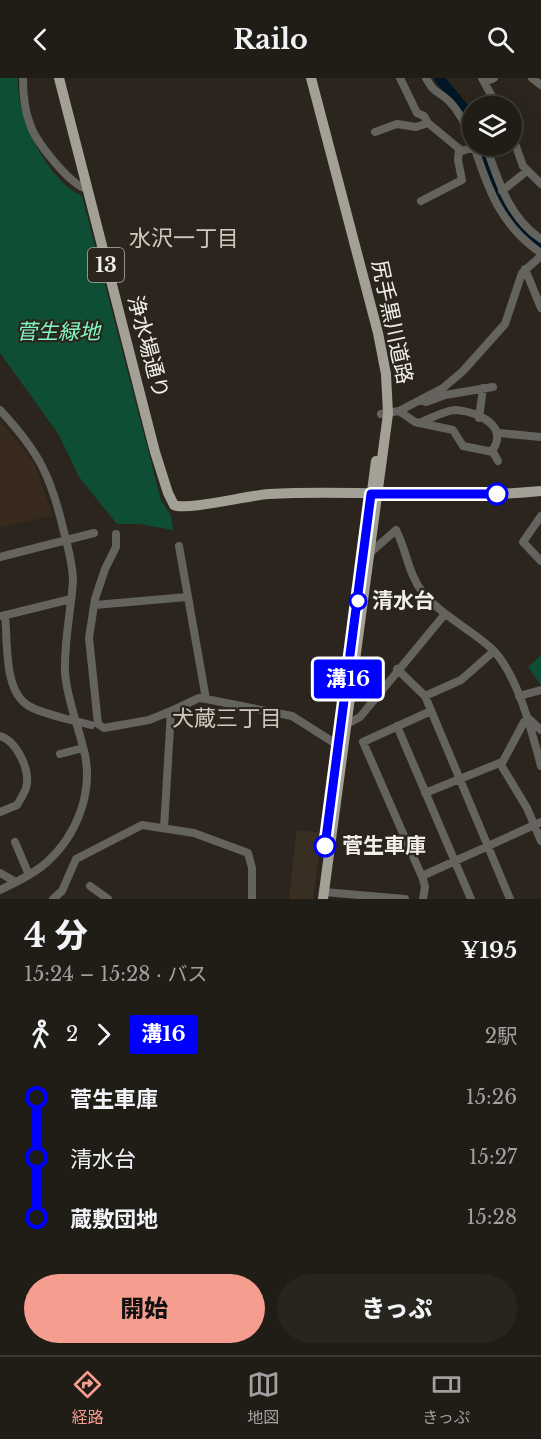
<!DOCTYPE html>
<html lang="ja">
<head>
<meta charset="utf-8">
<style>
  body { margin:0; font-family:"Libre Baskerville","Noto Sans JP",serif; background:#28251f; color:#f1f3f6; height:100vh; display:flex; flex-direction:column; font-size:22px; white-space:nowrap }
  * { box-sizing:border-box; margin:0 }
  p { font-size:20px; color:#a2a1a1 }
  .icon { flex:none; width:33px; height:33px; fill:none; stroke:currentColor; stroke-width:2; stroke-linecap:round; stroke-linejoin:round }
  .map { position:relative; height:821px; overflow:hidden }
  .sheet { display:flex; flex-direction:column; background:#201c16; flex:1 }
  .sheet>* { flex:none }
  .badge { padding:0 12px; border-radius:4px; font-size:21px; line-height:39px }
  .buttons { position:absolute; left:462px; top:18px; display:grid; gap:12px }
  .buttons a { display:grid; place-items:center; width:60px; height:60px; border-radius:50%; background:#201c16; box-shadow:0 6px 24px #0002,0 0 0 2px #3d3a35; font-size:30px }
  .map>.badge { position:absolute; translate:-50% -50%; box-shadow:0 0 0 3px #fff }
  .legs { display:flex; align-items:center; gap:9px; height:66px; padding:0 24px; font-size:20px }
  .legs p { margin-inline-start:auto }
  .head { display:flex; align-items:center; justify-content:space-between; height:102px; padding:0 24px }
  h1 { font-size:33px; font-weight:800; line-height:45px }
  .primary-button { display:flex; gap:12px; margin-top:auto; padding:12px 24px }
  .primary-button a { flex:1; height:69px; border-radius:36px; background:#f59d8e; color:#111; font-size:24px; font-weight:800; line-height:69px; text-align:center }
  .primary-button a+a { background:#28251f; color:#f1f3f6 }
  ul { padding:0 24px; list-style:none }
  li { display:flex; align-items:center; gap:21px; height:60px; font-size:22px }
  li i { display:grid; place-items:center; width:9px; height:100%; margin:0 8px; background:currentColor }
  li i::after { content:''; width:15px; height:15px; margin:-8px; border:4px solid; border-radius:50%; background:#201c16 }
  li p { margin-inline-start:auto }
  li:first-child i { background:linear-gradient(#0000 50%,currentColor 0) }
  li:last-child i { background:linear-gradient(currentColor 50%,#0000 0) }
  header { display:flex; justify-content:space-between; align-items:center; height:78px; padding:0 24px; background:#201c16; font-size:27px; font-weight:800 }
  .tabs { display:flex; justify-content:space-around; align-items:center; height:84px; border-top:2px solid #3d3a35; background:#201c16; font-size:16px; color:#a2a1a1 }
  .tabs a { display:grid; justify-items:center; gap:3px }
  .tabs .on { color:#f59d8e }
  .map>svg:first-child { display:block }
  .built { fill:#382e21 }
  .education { fill:#382a1d }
  .green { fill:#0e4e35 }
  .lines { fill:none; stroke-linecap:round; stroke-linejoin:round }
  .river { stroke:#011624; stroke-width:10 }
  .minor { stroke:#65635e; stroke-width:8 }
  .major { stroke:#a3a096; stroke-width:10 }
  .line-1-casing { stroke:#fff; stroke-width:14 }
  .line-1 { stroke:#00f; stroke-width:9 }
  .stop-1-dot { fill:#fff; stroke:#00f; stroke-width:3 }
  .labels { text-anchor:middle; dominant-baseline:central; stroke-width:4.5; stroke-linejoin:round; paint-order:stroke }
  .shield { fill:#2b251d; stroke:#b6b2ac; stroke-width:1.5 }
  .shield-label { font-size:20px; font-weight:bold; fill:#f2eee9 }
  .street-label { font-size:21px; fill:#f2eee9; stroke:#2b251d }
  .park-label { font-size:21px; font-style:italic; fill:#81f8c2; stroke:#2b251d }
  .stop-label { font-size:21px; font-weight:bold; fill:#f2eee9; stroke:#2b251d; text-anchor:start }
  .neighbourhood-label { font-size:22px; fill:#d1c9bf; stroke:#2b251d }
</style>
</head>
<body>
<header><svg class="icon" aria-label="back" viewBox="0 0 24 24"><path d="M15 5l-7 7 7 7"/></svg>Railo<svg class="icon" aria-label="search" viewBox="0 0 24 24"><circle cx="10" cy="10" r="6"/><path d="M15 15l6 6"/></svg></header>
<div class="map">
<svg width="541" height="821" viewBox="0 0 541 821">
  <rect width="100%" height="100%" fill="#2b251d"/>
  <path class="built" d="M299,752L322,755L313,821H289L296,755Z"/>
  <path class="education" d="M0,342L35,387L52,438L0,449Z"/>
  <path class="green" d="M0,0H18C16,37 41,87 70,111C74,114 78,115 82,118L161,422L171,438L173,452L139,446H117L79,399L59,357L0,275Z
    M541,577V607L528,589Z"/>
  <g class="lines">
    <path class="river" d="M439,0L463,29L472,47
      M481,68C494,104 505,146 541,168"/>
    <path class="minor" d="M23,0C23,16 24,31 30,46C35,63 70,107 87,111
      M400,0L417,35L424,38L428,45
      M426,0C436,18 438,12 449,23C461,35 467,49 472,65
      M482,0L497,28
      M532,0L541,7
      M485,4L494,0
      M375,54L397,46L416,49L428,45L462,73L478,68
      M512,57L523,88L541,106
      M474,68C488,111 501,148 541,175
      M486,68C498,102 509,140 541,161
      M502,113L527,93
      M421,123L462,102L458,82L459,72
      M525,191L541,230
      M421,322L426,324L445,317L493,309
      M0,332C39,374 51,398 64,454C68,470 73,487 73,503C71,533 64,563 65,594C67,623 79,649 85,677C93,716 76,758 47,784C34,796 16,804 0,812
      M399,333L415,344L453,352L463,368L493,374L498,383
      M381,336L399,333L443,310L463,293L505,246L522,195L541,178
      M479,340L483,310
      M419,345C429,341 446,332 456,332C479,334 511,349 491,374
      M499,355L541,359
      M541,438L523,464L541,483
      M116,456V469L105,491L95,521L89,560L98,646L104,650L149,642L171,633
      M179,468L206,621
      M371,474L396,452C407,473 408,496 423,515C442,538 469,550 491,570C517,594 532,654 541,688
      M0,479L94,455
      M95,527L187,519
      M5,537C8,563 3,613 29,628C44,637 74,642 91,647
      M2,538L71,521
      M397,591L425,618L510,821
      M425,618L461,602L494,573
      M519,618L541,612
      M529,641L524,644L501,687L527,730L541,763
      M529,641L541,652
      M343,648L360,639L445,536
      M397,648L471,821
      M0,658C17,663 31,693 26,710C24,716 20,722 17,727L0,734
      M60,676L83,670
      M425,715L502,684
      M164,750L171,633L199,620L206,621L292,638L344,671
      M15,764L29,797
      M0,795L16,804
      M422,798L541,744
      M90,808L108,821
      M324,814L405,821
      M53,821L62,813L76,781L142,747L194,755L248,775L252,790V821
      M423,821L425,809L423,801L363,664L431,633"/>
    <path class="major" d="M59,0L155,374L168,415L174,427C185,433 250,417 269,416C360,411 451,422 541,413
      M311,0L378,255L386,296L388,336L323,821
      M367,451L376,383"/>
  </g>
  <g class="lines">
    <g class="line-1-casing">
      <path id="line-1" d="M325,768L371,416H497"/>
    </g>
    <use href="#line-1" class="line-1"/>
  </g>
  <g class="stop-1-dot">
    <circle cx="497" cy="416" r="10"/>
    <circle cx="358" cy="523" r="8"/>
    <circle cx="325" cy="768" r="10"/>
  </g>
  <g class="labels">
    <rect class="shield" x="88" y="170" width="36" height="34" rx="4.5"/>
    <g class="shield-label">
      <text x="106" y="187">13</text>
    </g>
    <g class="street-label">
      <text transform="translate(392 244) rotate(78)">尻手黒川道路</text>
      <text transform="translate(148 269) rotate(75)">浄水場通り</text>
    </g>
    <g class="park-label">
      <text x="58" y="254">菅生緑地</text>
    </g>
    <g class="stop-label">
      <text x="372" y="523">清水台</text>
      <text x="342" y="768">菅生車庫</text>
    </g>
    <g class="neighbourhood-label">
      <text x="184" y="160">水沢一丁目</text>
      <text x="227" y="640">犬蔵三丁目</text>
    </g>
  </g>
</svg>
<div class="buttons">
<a><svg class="icon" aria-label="layers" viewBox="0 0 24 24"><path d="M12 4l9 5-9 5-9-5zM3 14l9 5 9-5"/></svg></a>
</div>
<b class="badge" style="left:348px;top:601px;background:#00f;color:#fff">溝16</b>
</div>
<section class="sheet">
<div class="head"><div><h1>4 分</h1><p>15:24 – 15:28 · バス</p></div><b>¥195</b></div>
<div class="legs"><svg class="icon" aria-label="walk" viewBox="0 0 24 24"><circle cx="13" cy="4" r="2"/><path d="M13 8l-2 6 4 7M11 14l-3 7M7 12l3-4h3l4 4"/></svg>2<svg class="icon" aria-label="forward" viewBox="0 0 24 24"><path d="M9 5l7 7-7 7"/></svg><b class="badge" style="background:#00f;color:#fff">溝16</b><p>2駅</p></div>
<ul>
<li><i style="color:#00f"></i><b>菅生車庫</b><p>15:26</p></li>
<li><i style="color:#00f"></i><span>清水台</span><p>15:27</p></li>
<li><i style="color:#00f"></i><b>蔵敷団地</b><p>15:28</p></li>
</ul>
<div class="primary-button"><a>開始</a><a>きっぷ</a></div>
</section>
<nav class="tabs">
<a class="on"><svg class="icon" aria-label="directions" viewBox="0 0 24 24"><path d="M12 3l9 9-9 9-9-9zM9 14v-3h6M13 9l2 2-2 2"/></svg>経路</a>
<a><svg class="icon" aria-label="map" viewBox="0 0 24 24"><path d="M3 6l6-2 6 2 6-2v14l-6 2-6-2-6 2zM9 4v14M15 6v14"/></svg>地図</a>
<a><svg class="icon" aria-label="tickets" viewBox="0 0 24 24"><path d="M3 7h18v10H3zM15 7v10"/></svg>きっぷ</a>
</nav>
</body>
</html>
